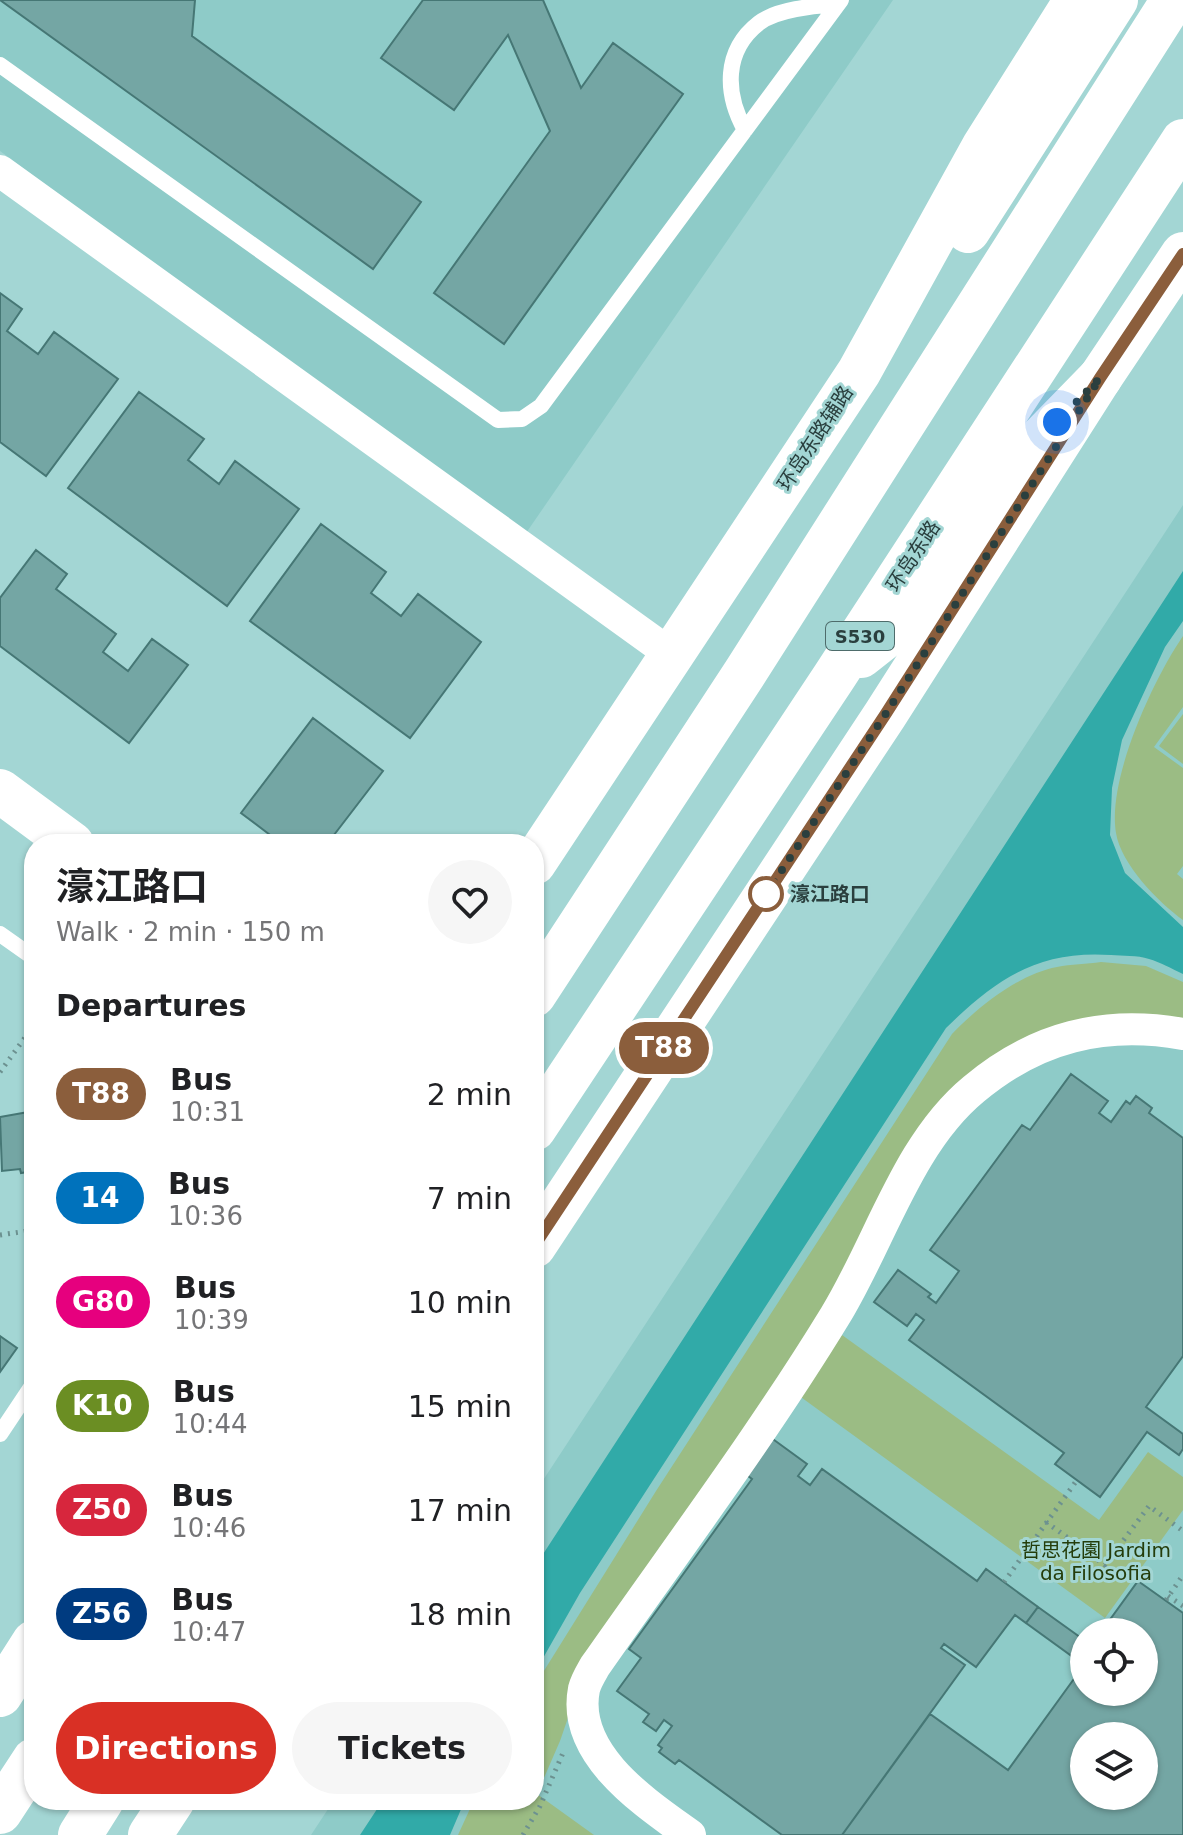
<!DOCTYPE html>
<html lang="en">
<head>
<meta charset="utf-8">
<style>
  body { margin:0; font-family:"DejaVu Sans","Noto Sans SC",sans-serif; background:#f6f6f6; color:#202124; height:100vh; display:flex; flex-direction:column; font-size:30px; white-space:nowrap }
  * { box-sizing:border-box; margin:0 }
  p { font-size:26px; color:#757577 }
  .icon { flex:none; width:44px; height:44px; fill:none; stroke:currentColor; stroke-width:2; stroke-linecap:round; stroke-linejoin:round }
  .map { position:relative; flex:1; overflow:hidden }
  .drawer { position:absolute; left:24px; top:834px; width:520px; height:976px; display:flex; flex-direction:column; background:#fff; border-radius:32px; box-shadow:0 2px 6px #0004 }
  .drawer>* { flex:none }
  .badge { padding:0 16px; border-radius:26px; font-size:28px; line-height:52px }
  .fabs { position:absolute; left:1070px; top:1618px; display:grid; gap:16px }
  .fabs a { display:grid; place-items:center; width:88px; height:88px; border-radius:50%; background:#fff; box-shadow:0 2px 6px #0004; font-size:40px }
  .you { position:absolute; width:40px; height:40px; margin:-20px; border:6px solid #fff; border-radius:50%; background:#1a73e8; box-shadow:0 0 0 12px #1a73e833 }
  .map>.badge { position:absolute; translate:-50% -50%; box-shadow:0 0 0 4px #fff }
  h2 { padding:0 32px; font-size:30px; line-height:72px }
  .round { display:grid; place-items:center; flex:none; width:84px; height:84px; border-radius:42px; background:#f6f6f6 }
  .headline { display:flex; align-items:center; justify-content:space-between; height:136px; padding:0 32px }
  h1 { font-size:38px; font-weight:700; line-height:60px }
  .button { display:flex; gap:16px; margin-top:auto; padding:16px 32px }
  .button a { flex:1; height:92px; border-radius:48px; background:#d93025; color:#fff; font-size:32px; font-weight:700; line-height:92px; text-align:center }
  .button a+a { background:#f6f6f6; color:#202124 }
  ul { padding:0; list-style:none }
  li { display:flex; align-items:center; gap:24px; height:104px; padding:0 32px }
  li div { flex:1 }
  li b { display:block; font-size:30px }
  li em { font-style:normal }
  li .badge { min-width:88px; font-weight:700; text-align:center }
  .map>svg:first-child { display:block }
  .built { fill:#8ecbc8; fill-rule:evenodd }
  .green { fill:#9bbc84 }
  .water { fill:#31aaa8 }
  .building { fill:#74a6a4; stroke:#467775; stroke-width:2; fill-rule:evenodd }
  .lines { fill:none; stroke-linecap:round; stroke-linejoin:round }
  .path { stroke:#6c9190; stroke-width:5; stroke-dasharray:2 6; stroke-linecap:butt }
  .lane { stroke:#fff; stroke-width:16 }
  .street { stroke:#fff; stroke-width:32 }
  .secondary { stroke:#fff; stroke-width:44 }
  .primary { stroke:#fff; stroke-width:44 }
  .line-casing { stroke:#fff; stroke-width:18 }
  .line { stroke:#8b5e3c; stroke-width:12 }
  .walk { stroke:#2a3f3e; stroke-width:8; stroke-dasharray:0 14.4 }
  .stop-dot { fill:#fff; stroke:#8b5e3c; stroke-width:4 }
  .labels { text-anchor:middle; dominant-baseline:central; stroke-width:6; stroke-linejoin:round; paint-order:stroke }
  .shield { fill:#a3d6d4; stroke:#4e6c6b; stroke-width:2 }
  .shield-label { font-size:18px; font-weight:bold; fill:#2a3f3e }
  .street-label { font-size:20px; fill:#2a3f3e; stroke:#a3d6d4 }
  .stop-label { font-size:20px; font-weight:bold; fill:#2a3f3e; stroke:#a3d6d4; text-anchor:start }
  .park-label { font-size:20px; fill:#243d0b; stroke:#a3d6d4 }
</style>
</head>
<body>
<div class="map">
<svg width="1183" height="1835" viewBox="0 0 1183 1835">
  <rect width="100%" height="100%" fill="#a3d6d4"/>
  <path class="built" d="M0,0H893L524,536L0,151Z
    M1183,505V1835H311L334,1800H534V1494ZM1084,1632H1144V1692H1084ZM1084,1736H1144V1796H1084Z"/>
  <path class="green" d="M1183,636V707L1154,747L1183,768V866L1177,874L1183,879V920C1158,902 1121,864 1116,833C1107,779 1153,680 1183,636Z
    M1183,714V764L1159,746Z
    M1101,962L1146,966L1183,982V1029L1007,1049L823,1313L580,1683L560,1741L537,1794L594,1835H458L474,1800H534V1688L537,1682L656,1491L952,1034C978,1007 1019,974 1057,967C1071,964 1087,964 1101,962Z
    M842,1335L1099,1520L1148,1452L1183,1477V1510L1105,1618L798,1395Z"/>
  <path class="water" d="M1183,571V621L1165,647L1122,740L1112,788L1110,835L1125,873L1183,927V974C1172,969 1160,962 1149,959C1137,955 1123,956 1111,955C1038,950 996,979 946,1028L580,1593L534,1674V1568Z
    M383,1800H465L450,1835H360Z"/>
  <path class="building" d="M0,0H195L192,36L421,202L373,269Z
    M423,0H543L581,88L613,43L683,94L504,344L434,293L550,131L508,35L454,110L381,58Z
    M0,293L22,309L7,331L38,354L54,332L118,379L46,476L0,442Z
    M139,392L204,439L188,460L219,484L235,461L299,509L227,606L68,488Z
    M321,524L386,572L371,593L401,616L418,594L481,642L410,738L250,621Z
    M36,550L67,574L56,589L116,634L103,652L128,671L152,639L188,665L129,743L0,646V598Z
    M313,718L383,771L327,844H282L241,813Z
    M1071,1074L1108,1101L1099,1113L1111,1122L1126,1101L1130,1104L1136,1096L1152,1108L1149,1113L1183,1138V1356L1146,1407L1183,1434V1449L1179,1455L1147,1432L1100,1497L1055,1464L1064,1453L909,1340L924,1320L916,1314L907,1326L874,1302L898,1270L931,1294L928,1297L936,1303L959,1271L930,1250L1022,1125L1030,1130Z
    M34,1111V1171L21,1173L20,1169L2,1171L0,1117Z
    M0,1336L17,1348L0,1372Z
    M770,1437L807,1464L798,1476L810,1485L822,1469L977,1581L986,1569L1038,1607L1026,1623L1015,1615L976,1667L944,1644L941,1648L965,1665L842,1835H782L679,1760L675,1764L659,1752L662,1748L658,1745L672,1726L664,1720L656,1731L643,1722L649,1714L617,1691L641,1658L629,1649L752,1479L744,1473Z
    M1138,1581L1183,1613V1835H842L930,1714L1008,1770L1084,1665V1692H1144V1632H1101ZM1084,1736H1144V1796H1084Z
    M1038,1607L1084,1640V1665L1026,1623Z"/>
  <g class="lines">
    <path class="path" d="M0,1072L34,1025
      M0,1235L34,1230
      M1046,1522L1105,1565L1149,1506L1183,1531
      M1004,1582L1077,1480
      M1168,1596L1183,1606
      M1166,1600L1183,1575
      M523,1835L540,1806L563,1753"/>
    <path class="lane" d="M0,65L498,420L522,419L541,406L841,0
      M745,130C725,94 723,51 759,23C777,9 815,6 838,4
      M0,934L34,958
      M0,1434L34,1383"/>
    <path class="street" d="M0,171L672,655
      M690,1835C644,1802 571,1754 584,1689C586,1681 591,1673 595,1666C676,1550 761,1437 835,1316C880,1243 907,1144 974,1089C1036,1037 1104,1020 1183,1034"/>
    <path class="secondary" d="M968,231L1116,0
      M0,791L72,844
      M534,863L859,372L984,146L1076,0
      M534,1246L885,715L1100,378L1183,254
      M0,1695L34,1642
      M150,1835L173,1800"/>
    <path class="primary" d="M861,656L918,611L1014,466L1100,378
      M534,995L746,671L1173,0
      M534,1129L834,677L1183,141
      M0,1812L34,1760
      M80,1835L102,1800"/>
  </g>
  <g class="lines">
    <g class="line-casing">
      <path id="line" d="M534,1246L885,715L1100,378L1183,254"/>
    </g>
    <use href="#line" class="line"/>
    <path class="walk" d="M766,894L885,715L1100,378L1057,422"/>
  </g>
  <circle class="stop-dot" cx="766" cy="894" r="16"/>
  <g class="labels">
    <rect class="shield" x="826" y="622" width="68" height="28" rx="6"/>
    <g class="shield-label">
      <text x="860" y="636">S530</text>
    </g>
    <g class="street-label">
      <text transform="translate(815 438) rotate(-57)">环岛东路辅路</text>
      <text transform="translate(913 556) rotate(-57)">环岛东路</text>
    </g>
    <g class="stop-label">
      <text x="790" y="894">濠江路口</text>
    </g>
    <g class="park-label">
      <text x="1096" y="1550">哲思花園 Jardim<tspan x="1096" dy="23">da Filosofia</tspan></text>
    </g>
  </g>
</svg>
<div class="fabs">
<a><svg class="icon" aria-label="locate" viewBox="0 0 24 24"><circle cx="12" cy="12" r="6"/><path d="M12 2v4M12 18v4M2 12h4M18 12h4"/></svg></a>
<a><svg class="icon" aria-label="layers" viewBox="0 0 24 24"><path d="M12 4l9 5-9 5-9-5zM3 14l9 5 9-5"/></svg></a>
</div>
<div class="you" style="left:1057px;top:422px"></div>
<b class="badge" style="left:664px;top:1048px;background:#8b5e3c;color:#fff">T88</b>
<section class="drawer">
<div class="headline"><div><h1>濠江路口</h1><p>Walk · 2 min · 150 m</p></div><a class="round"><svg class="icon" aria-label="heart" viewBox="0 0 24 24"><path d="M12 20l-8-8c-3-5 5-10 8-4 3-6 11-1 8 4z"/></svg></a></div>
<h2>Departures</h2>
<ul>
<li><span class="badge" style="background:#8b5e3c;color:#fff">T88</span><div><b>Bus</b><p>10:31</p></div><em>2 min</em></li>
<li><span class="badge" style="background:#0072bc;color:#fff">14</span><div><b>Bus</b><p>10:36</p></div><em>7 min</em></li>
<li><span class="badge" style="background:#e6007e;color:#fff">G80</span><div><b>Bus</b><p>10:39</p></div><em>10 min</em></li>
<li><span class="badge" style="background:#6b8e23;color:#fff">K10</span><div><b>Bus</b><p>10:44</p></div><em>15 min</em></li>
<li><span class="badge" style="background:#d7263d;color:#fff">Z50</span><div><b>Bus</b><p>10:46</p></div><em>17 min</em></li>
<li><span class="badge" style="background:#003b80;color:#fff">Z56</span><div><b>Bus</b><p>10:47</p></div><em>18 min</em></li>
</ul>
<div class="button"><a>Directions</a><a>Tickets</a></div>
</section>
</div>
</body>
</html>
